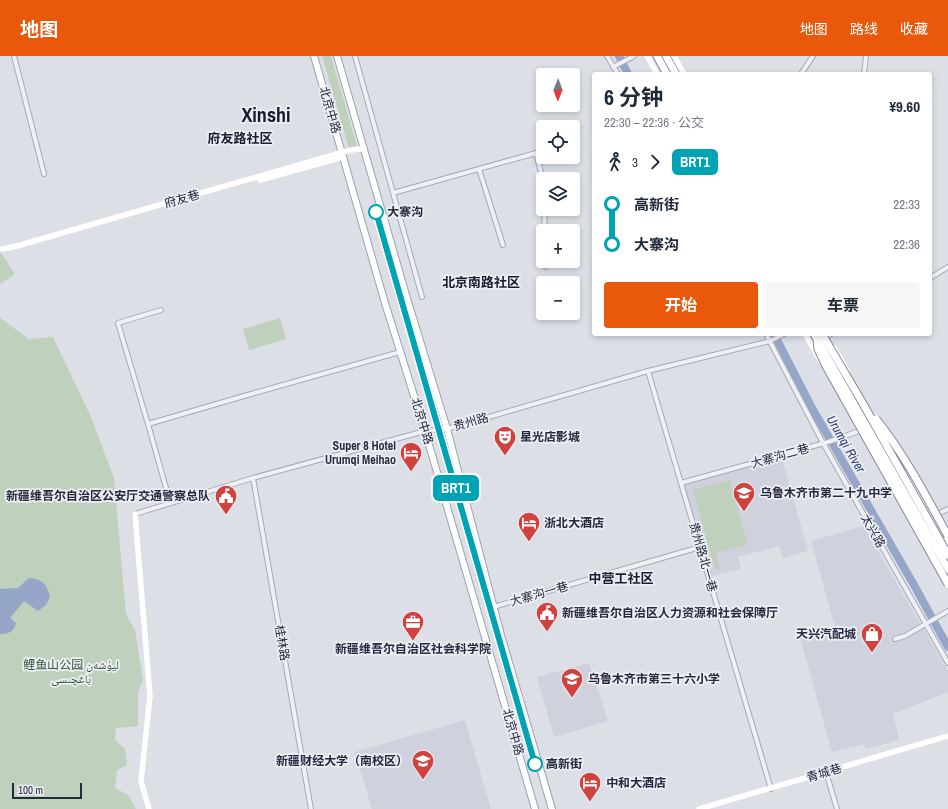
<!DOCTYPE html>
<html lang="zh">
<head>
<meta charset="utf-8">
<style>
  body { margin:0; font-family:"Archivo Narrow","Noto Naskh Arabic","Noto Sans SC",sans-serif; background:#f6f6f7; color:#1f2937; height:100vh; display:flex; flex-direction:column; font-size:15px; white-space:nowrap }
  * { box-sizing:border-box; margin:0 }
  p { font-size:13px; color:#747a83 }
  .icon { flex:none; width:22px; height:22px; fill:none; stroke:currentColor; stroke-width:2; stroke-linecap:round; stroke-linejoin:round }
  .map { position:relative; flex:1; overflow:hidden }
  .panel { position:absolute; left:592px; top:16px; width:340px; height:264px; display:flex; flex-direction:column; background:#fff; border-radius:4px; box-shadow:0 2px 6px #0003 }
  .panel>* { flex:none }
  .badge { padding:0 8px; border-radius:6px; font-size:14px; line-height:26px }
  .needle { width:26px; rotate:181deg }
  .fabs { position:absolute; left:536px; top:12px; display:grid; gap:8px }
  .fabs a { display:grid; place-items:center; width:44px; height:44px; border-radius:4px; background:#fff; box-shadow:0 2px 6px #0003; font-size:20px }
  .scale { position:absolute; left:12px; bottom:10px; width:70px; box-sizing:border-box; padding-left:4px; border:2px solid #262a3d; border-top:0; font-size:11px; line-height:14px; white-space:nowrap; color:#262a3d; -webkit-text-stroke:3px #eceef5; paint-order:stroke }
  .map>.badge { position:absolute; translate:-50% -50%; box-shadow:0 0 0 2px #fff }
  .legs { display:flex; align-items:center; gap:6px; height:44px; padding:0 12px; font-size:13px }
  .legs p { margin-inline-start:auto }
  .head { display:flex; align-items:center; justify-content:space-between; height:68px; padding:0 12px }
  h1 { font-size:22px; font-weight:700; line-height:30px }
  .action { display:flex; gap:8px; margin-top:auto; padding:8px 12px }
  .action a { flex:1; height:46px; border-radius:4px; background:#ea580c; color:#fff; font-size:16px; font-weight:700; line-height:46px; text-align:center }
  .action a+a { background:#f6f6f7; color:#1f2937 }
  ul { padding:0 12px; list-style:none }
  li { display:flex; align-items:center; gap:14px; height:40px; font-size:15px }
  li i { display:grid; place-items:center; width:6px; height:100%; margin:0 5px; background:currentColor }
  li i::after { content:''; width:10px; height:10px; margin:-5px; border:3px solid; border-radius:50%; background:#fff }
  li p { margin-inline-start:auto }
  li:first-child i { background:linear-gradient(#0000 50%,currentColor 0) }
  li:last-child i { background:linear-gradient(currentColor 50%,#0000 0) }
  header { display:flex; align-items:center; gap:24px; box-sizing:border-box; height:56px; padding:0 20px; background:#ea580c; color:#fff }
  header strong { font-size:19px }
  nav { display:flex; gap:22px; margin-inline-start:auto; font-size:14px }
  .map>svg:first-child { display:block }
  .built { fill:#cfd1dc }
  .green { fill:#bfd1bd }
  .water { fill:#96a6c8 }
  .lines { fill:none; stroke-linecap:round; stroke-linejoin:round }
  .river { stroke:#96a6c8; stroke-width:8 }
  .street-casing { stroke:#a6a9b4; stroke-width:6 }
  .primary-casing { stroke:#9ca1b3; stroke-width:8 }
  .highway-casing { stroke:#84899e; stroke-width:9 }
  .street { stroke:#eff0f5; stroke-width:4 }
  .secondary { stroke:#fff; stroke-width:5.5 }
  .primary { stroke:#fff; stroke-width:6 }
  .highway { stroke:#fff; stroke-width:7 }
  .highway-bridge-casing { stroke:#84899e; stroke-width:9; stroke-linecap:butt }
  .highway-bridge { stroke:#fff; stroke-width:7 }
  .line-1-casing { stroke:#fff; stroke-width:9 }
  .line-1 { stroke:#00a3b4; stroke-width:6 }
  .stop-1-dot { fill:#fff; stroke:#00a3b4; stroke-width:2 }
  .labels { text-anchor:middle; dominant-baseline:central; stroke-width:3.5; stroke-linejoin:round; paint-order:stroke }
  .street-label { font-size:12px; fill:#262a3d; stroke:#eceef5 }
  .stop-label { font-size:12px; font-weight:bold; fill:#262a3d; stroke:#eceef5; text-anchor:start }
  .poi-label { font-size:12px; font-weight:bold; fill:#262a3d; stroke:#eceef5; text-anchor:start }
  .park-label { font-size:12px; fill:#345933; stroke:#eceef5 }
  .neighbourhood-label { font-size:13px; font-weight:bold; fill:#181c2e; stroke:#eceef5 }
  .water-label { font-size:13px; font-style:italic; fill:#304271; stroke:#eceef5 }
  .town-label { font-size:20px; font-weight:bold; fill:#181c2e; stroke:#eceef5 }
</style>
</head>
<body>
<header>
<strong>地图</strong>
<nav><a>地图</a><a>路线</a><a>收藏</a></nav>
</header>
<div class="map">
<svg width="948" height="753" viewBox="0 0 948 753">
  <rect width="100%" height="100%" fill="#dddfe7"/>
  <path class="built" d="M781,399L808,495L783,502L779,490L738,501L741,513L708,521L681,427Z
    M863,470L948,615V636L893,658L899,684L866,693L864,688L832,696L800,582L835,571L811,485Z
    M589,607L608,665L554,681L537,621Z
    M465,664L491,753H372L355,696Z"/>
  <path class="green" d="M322,0H331L357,90L349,93Z
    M0,197H1L15,218L0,228Z
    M0,262L29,283L53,281L91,361L114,422L126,558L135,574L143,624L138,636V670L116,672L115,684L125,693L127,709L117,714L115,732L128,739L136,753H0Z
    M280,262L286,283L249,294L243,273Z
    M730,424L747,488L716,497L720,512L715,514L693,434Z"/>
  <path class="water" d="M29,522C43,523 47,528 50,541L46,549L38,555L24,545L10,562L16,567C14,576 8,578 0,578V533L18,532Z"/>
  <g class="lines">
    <path class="river" d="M619,0L628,18
      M774,278L812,352L914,529L948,591"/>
    <g class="street-casing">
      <path id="street" d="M14,0L44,118
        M355,0L422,241
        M607,0L618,18
        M613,11L634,0
        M801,18L813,0
        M864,18L866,0
        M536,97L543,124
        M479,113L503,189
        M393,137L543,95
        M544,175L545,153
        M546,205V211
        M930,222L948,211
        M161,254L118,267L148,368L170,446
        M766,278L823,387L948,607
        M823,283L831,278
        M648,315L771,733
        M148,368L244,340L400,296
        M253,422L311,753
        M681,427L828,386L862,374
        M135,458L253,422L425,375L447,373L648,315L770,285L784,278
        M936,459L948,453
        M493,551L700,491
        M895,583L905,580L948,555
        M826,716L837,753"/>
    </g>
    <g class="primary-casing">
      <path id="primary" d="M314,0L385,247L425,375L535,753
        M337,0L406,239L447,373L501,579L552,753"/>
    </g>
    <g class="highway-casing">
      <path id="highway" d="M657,0L667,18
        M666,0L676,18"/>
    </g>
    <use href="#street" class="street"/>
    <path class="secondary" d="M647,0L657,18
      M674,0L684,18
      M260,124L343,101
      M0,193H3L17,190L347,95L357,93H364
      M805,278L820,304
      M834,292L847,314
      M885,380L912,424L948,488
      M135,458L150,640L141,725L149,753
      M699,753L948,680"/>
    <use href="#primary" class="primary"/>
    <use href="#highway" class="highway"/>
    <g class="highway-bridge-casing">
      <path id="highway-bridge" d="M814,278L948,513
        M822,278L862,346L948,499
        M817,284L818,293L826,310L948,528
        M876,363C905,399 926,440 948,480"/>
    </g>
    <use href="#highway-bridge" class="highway-bridge"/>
  </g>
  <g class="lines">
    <g class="line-1-casing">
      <path id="line-1" d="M376,156L535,708"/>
    </g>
    <use href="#line-1" class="line-1"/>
  </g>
  <defs>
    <g id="theatre-pin" transform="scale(1.15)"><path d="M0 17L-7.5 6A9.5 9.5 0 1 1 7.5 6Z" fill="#cf423e" stroke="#eceef5"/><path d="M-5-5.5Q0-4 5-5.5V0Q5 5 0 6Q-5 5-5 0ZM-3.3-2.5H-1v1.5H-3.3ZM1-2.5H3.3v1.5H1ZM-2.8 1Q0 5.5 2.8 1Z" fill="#fff"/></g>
    <g id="hotel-pin" transform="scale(1.15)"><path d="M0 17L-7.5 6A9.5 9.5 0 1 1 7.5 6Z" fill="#cf423e" stroke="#eceef5"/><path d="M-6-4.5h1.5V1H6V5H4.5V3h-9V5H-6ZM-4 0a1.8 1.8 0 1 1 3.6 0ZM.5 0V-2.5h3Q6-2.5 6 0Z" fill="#fff"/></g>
    <g id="school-pin" transform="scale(1.15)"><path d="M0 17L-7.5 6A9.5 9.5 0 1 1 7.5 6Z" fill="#cf423e" stroke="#eceef5"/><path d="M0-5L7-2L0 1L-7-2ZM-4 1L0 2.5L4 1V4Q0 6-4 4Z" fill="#fff"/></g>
    <g id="civic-pin" transform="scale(1.15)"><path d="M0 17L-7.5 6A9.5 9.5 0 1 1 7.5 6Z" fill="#cf423e" stroke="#eceef5"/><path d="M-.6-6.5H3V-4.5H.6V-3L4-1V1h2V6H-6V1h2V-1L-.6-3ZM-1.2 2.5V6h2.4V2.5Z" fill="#fff"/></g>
    <g id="office-pin" transform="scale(1.15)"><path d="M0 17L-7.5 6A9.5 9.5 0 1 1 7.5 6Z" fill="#cf423e" stroke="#eceef5"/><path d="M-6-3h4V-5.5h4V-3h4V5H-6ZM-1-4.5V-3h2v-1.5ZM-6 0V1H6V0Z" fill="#fff"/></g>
    <g id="shop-pin" transform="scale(1.15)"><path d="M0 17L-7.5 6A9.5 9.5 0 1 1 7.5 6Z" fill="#cf423e" stroke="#eceef5"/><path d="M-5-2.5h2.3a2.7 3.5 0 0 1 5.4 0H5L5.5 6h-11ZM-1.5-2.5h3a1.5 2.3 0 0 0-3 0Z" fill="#fff"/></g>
    <g id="university-pin" transform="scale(1.15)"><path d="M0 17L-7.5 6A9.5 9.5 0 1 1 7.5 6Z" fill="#cf423e" stroke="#eceef5"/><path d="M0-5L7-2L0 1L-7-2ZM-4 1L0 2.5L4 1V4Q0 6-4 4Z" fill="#fff"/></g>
  </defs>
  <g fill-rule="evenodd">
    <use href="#theatre-pin" x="505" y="381"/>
    <use href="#hotel-pin" x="411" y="397"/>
    <use href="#school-pin" x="744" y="437"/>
    <use href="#civic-pin" x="226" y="440"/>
    <use href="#hotel-pin" x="529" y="467"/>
    <use href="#civic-pin" x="547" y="557"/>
    <use href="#office-pin" x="413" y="566"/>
    <use href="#shop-pin" x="872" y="578"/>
    <use href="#school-pin" x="572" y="623"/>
    <use href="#university-pin" x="423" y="705"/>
    <use href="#hotel-pin" x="590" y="727"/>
  </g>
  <g class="stop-1-dot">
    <circle cx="376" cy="156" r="7"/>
    <circle cx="535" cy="708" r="7"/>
  </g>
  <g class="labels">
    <g class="street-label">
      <text transform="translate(330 54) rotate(74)">北京中路</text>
      <text transform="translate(182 143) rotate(-16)">府友巷</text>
      <text transform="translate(422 365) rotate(73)">北京中路</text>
      <text transform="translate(471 366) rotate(-16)">贵州路</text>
      <text transform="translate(780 400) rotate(-16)">大寨沟二巷</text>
      <text transform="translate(873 475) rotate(61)">太兴路</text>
      <text transform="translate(703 501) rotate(74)">贵州路北一巷</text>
      <text transform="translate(539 538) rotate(-16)">大寨沟一巷</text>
      <text transform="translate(282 587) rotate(80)">桂林路</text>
      <text transform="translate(513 676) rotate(74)">北京中路</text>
      <text transform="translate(824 717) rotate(-17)">青城巷</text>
    </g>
    <g class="stop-label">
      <text x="387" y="156">大寨沟</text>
      <text x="546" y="708">高新街</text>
    </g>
    <g class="poi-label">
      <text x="520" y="381">星光店影城</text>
      <text x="396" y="390" text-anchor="end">Super 8 Hotel<tspan x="396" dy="14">Urumqi Meihao</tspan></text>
      <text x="760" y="437">乌鲁木齐市第二十九中学</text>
      <text x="210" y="440" text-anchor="end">新疆维吾尔自治区公安厅交通警察总队</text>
      <text x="544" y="467">浙北大酒店</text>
      <text x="562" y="557">新疆维吾尔自治区人力资源和社会保障厅</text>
      <text x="856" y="578" text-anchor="end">天兴汽配城</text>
      <text x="413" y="593" text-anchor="middle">新疆维吾尔自治区社会科学院</text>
      <text x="588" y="623">乌鲁木齐市第三十六小学</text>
      <text x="408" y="705" text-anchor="end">新疆财经大学（南校区）</text>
      <text x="606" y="727">中和大酒店</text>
    </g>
    <g class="park-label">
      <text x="71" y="609">鲤鱼山公园 ليۇشەن<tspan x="71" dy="14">باغچىسى</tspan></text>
    </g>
    <g class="neighbourhood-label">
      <text x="240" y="82">府友路社区</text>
      <text x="481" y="226">北京南路社区</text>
      <text x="621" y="522">中营工社区</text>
    </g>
    <g class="water-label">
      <text transform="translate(846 388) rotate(60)">Urumqi River</text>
    </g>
    <g class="town-label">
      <text x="266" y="58">Xinshi</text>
    </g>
  </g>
</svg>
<div class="fabs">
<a><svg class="needle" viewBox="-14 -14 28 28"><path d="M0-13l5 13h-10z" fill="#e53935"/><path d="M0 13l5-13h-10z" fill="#747a83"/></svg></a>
<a><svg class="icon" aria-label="locate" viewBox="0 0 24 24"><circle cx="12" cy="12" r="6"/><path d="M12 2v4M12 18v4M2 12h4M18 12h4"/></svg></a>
<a><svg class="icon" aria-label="layers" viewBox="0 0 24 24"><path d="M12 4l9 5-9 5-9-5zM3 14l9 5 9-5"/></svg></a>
<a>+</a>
<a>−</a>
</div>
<div class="scale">100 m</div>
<b class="badge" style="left:456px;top:432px;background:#00a3b4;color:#fff">BRT1</b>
<section class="panel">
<div class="head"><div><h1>6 分钟</h1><p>22:30 – 22:36 · 公交</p></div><b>¥9.60</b></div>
<div class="legs"><svg class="icon" aria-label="walk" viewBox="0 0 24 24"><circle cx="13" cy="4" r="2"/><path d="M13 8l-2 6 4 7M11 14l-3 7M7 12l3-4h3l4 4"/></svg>3<svg class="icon" aria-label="forward" viewBox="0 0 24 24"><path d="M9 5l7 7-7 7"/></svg><b class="badge" style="background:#00a3b4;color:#fff">BRT1</b></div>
<ul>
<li><i style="color:#00a3b4"></i><b>高新街</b><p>22:33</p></li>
<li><i style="color:#00a3b4"></i><b>大寨沟</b><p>22:36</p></li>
</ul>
<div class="action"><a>开始</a><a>车票</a></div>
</section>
</div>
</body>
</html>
